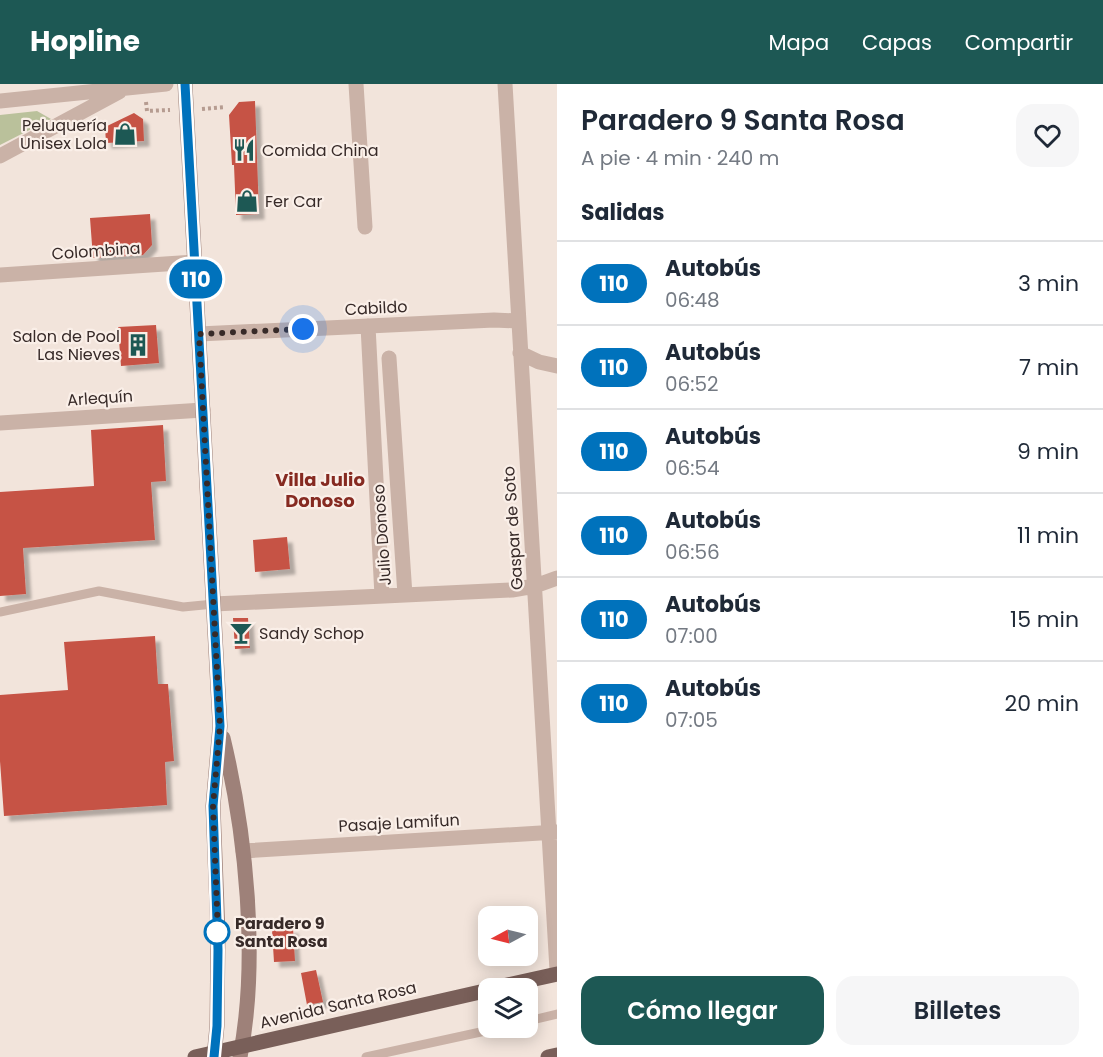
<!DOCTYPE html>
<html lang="es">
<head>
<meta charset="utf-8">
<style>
  body { margin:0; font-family:Poppins,sans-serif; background:#f6f6f7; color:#1f2937; height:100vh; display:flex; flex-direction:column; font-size:22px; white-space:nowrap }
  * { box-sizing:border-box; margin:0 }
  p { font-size:20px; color:#747a83 }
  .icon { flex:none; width:33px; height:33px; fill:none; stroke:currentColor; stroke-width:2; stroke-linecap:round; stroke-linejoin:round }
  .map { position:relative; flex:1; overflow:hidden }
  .panel { display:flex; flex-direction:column; background:#fff; width:546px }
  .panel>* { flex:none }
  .badge { padding:0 12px; border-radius:20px; font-size:21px; line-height:39px }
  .needle { width:39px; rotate:263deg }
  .tools { position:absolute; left:478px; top:822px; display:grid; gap:12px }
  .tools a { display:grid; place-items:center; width:60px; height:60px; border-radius:12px; background:#fff; box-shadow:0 3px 15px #0003; font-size:30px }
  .you { position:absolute; width:30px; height:30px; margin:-15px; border:4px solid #fff; border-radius:50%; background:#1a73e8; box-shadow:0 0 0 9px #1a73e833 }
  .map>.badge { position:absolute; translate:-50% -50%; box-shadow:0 0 0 3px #fff }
  h2 { padding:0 24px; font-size:22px; line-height:54px }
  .round { display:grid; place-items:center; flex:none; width:63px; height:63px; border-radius:18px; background:#f6f6f7 }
  .headline { display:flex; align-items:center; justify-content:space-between; height:102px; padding:0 24px }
  h1 { font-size:28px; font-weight:600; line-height:45px }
  .cta { display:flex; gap:12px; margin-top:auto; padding:12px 24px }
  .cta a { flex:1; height:69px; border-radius:18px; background:#1d5854; color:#fff; font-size:24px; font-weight:600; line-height:69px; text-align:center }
  .cta a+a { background:#f6f6f7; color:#1f2937 }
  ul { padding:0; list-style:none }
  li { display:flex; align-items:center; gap:18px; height:84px; padding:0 24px; border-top:2px solid #e0e1e3 }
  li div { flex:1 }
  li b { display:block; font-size:22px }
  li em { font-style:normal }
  li .badge { min-width:66px; font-weight:700; text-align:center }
  header { display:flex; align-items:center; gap:36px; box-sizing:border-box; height:84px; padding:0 30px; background:#1d5854; color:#fff }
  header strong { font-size:28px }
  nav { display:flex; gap:33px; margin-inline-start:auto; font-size:21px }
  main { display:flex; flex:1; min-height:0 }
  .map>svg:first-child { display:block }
  .green { fill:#bac19b }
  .building { fill:#c65245; filter:url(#shadow) }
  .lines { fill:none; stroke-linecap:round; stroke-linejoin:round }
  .path { stroke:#b69c91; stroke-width:4; stroke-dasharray:3 3; stroke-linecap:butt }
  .lane { stroke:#cab2a7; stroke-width:9 }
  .street { stroke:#cab2a7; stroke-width:15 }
  .secondary { stroke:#9e8179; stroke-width:15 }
  .primary { stroke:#795f59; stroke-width:15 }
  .line-casing { stroke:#fff; stroke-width:14 }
  .line { stroke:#0072bc; stroke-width:9 }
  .walk { stroke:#372a28; stroke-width:6; stroke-dasharray:0 10.8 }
  .stop-dot { fill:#fff; stroke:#0072bc; stroke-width:3 }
  .labels { text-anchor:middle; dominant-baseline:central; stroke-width:4.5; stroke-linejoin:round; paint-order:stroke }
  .poi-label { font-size:16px; fill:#372a28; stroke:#faefe8; text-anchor:start }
  .street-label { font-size:16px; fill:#372a28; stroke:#faefe8 }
  .stop-label { font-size:16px; font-weight:bold; fill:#372a28; stroke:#faefe8; text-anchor:start }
  .neighbourhood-label { font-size:18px; font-weight:bold; fill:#862a21; stroke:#faefe8 }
</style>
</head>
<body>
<header>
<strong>Hopline</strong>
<nav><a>Mapa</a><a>Capas</a><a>Compartir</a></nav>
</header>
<main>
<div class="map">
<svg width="557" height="973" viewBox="0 0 557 973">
  <defs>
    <filter id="shadow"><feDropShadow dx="5.5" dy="5.5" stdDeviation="1.5" flood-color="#0004"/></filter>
  </defs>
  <rect width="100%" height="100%" fill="#f2e4db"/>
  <path class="green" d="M37,27L51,35L0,61V31Z"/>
  <path class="building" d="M255,17L259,130L236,131L234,81H232L229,31L239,18Z
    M134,29L143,35L144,57L106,59L105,43Z
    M150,130L152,161L143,171L93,174L90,134Z
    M156,241L159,279L121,282L118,243Z
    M163,341L166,397L151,398L155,456L23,464L26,510L0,512V408L94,402L91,346Z
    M287,453L290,485L255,488L253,456Z
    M233,534H248L250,564L235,565Z
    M155,552L158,600H168L174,677L165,678L167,721L4,732L0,677V611L68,606L64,558Z
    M293,844L295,877L274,878L272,846Z
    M316,886L323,918L307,921L301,889Z"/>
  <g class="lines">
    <path class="path" d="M146,18L147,27L170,26
      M202,25L225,23"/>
    <path class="lane" d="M0,528L99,507L183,523L214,520
      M528,937L557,930
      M366,973L499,944"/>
    <path class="street" d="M356,0L365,143
      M505,0L557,886
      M0,17L166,0
      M0,72L119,8
      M0,191L195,178
      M368,242L382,512
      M199,250L494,236L518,237
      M520,269L539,278L557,282
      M389,274L405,511
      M0,339L203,326
      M214,520L512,506L535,502L557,494
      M243,767L557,748"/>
    <path class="secondary" d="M185,0L220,642L213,722L218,850L217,942L214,973
      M223,654C246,750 259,875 240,973"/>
    <path class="primary" d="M494,904L557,890
      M195,973L489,906
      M548,973L557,971"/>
  </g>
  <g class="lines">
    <g class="line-casing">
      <path id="line" d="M185,0L220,642L213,722L218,866L217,942L214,973"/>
    </g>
    <use href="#line" class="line"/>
    <path class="walk" d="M217,848L218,850L213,722L220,642L199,250L303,245"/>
  </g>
  <defs>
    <g id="shop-bare" transform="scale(1.8)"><path d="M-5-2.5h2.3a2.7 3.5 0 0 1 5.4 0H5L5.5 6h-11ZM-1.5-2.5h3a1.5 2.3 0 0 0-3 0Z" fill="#1d5854" stroke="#faefe8" stroke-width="2.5" paint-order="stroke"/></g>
    <g id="restaurant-bare" transform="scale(1.8)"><path d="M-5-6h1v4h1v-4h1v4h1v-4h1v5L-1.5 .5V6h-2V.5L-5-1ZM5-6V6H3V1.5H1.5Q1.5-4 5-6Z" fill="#1d5854" stroke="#faefe8" stroke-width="2.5" paint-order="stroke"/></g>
    <g id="building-bare" transform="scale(1.8)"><path d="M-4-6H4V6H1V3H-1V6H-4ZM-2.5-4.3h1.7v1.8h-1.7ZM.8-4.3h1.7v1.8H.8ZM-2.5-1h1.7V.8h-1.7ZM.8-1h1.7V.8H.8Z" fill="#1d5854" stroke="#faefe8" stroke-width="2.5" paint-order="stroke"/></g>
    <g id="bar-bare" transform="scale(1.8)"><path d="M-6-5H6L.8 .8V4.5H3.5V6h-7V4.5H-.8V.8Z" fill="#1d5854" stroke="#faefe8" stroke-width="2.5" paint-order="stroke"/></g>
  </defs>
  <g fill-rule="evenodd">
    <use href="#shop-bare" x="125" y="50"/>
    <use href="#restaurant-bare" x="244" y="66"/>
    <use href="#shop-bare" x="247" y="117"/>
    <use href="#building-bare" x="138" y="261"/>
    <use href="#bar-bare" x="241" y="549"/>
  </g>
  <circle class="stop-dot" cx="217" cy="848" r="12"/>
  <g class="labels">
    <g class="poi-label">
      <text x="107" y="41" text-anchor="end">Peluquería<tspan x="107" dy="18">Unisex Lola</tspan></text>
      <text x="262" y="66">Comida China</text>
      <text x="265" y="117">Fer Car</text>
      <text x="120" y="252" text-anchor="end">Salon de Pool<tspan x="120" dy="18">Las Nieves</tspan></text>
      <text x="259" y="549">Sandy Schop</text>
    </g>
    <g class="street-label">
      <text transform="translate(96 167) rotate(-4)">Colombina</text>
      <text transform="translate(376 224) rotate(-3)">Cabildo</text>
      <text transform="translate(100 314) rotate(-4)">Arlequín</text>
      <text transform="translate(513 444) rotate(-94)">Gaspar de Soto</text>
      <text transform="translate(382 451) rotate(-94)">Julio Donoso</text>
      <text transform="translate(399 739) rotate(-3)">Pasaje Lamifun</text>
      <text transform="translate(338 921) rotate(-13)">Avenida Santa Rosa</text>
    </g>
    <g class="stop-label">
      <text x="235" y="839">Paradero 9<tspan x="235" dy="18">Santa Rosa</tspan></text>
    </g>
    <g class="neighbourhood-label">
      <text x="320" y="395">Villa Julio<tspan x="320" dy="21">Donoso</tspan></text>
    </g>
  </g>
</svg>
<div class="tools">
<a><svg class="needle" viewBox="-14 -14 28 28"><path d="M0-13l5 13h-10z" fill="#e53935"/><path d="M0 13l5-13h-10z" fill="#747a83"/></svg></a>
<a><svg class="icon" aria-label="layers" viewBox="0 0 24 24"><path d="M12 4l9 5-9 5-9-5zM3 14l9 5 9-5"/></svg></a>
</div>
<div class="you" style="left:303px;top:245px"></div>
<b class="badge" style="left:196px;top:195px;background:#0072bc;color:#fff">110</b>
</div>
<section class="panel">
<div class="headline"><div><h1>Paradero 9 Santa Rosa</h1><p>A pie · 4 min · 240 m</p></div><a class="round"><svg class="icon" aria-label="heart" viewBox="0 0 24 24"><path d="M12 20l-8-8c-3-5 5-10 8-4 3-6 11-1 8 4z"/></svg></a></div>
<h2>Salidas</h2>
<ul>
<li><span class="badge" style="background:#0072bc;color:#fff">110</span><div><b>Autobús</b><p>06:48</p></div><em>3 min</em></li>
<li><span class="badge" style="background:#0072bc;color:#fff">110</span><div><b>Autobús</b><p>06:52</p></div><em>7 min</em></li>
<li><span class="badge" style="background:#0072bc;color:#fff">110</span><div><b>Autobús</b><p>06:54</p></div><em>9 min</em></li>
<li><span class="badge" style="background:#0072bc;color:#fff">110</span><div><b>Autobús</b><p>06:56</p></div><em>11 min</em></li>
<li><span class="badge" style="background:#0072bc;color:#fff">110</span><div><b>Autobús</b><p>07:00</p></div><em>15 min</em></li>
<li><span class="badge" style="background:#0072bc;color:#fff">110</span><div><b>Autobús</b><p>07:05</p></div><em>20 min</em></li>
</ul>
<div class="cta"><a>Cómo llegar</a><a>Billetes</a></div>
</section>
</main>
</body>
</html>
